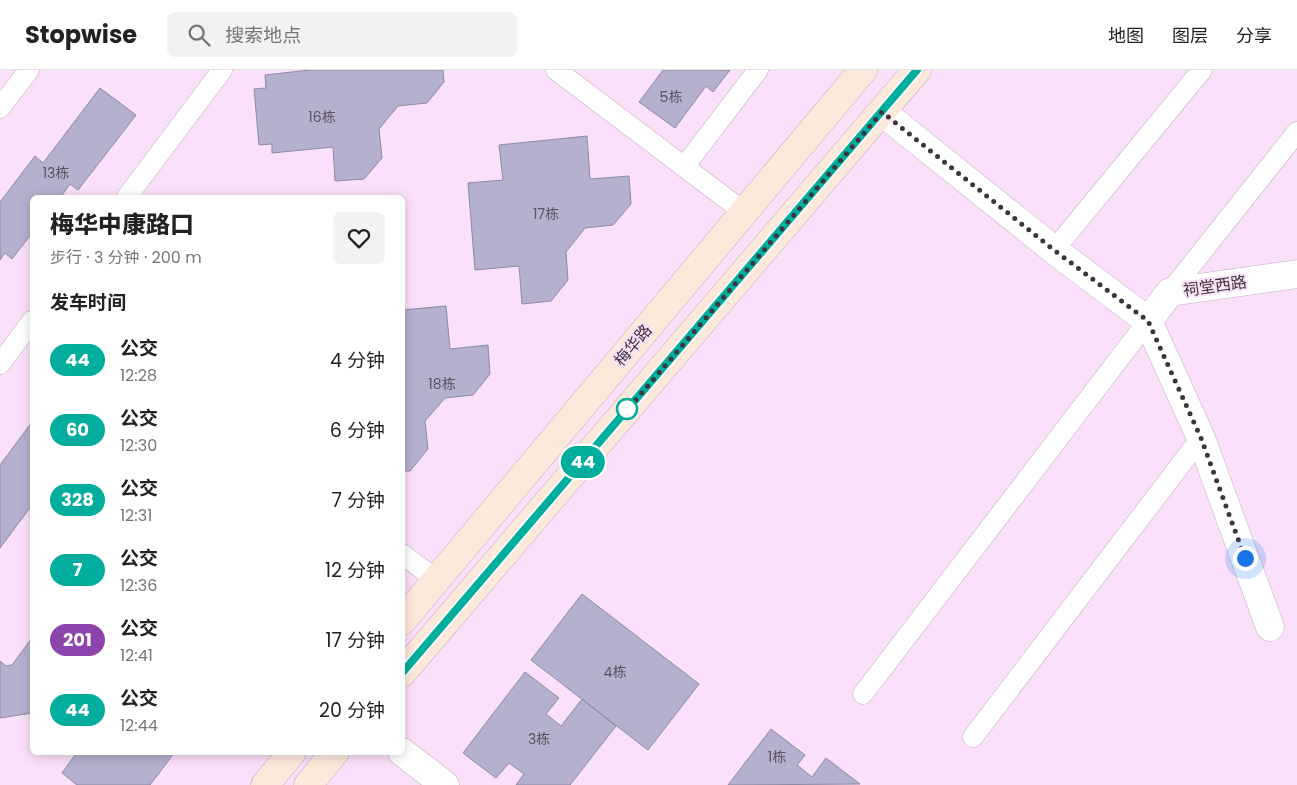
<!DOCTYPE html>
<html lang="zh">
<head>
<meta charset="utf-8">
<style>
  body { margin:0; font-family:Poppins,"Noto Sans SC",sans-serif; background:#f2f2f2; color:#222; height:100vh; display:flex; flex-direction:column; font-size:19px; white-space:nowrap }
  * { box-sizing:border-box; margin:0 }
  p { font-size:16px; color:#767676 }
  .icon { flex:none; width:28px; height:28px; fill:none; stroke:currentColor; stroke-width:2; stroke-linecap:round; stroke-linejoin:round }
  .map { position:relative; flex:1; overflow:hidden }
  .sheet { position:absolute; left:30px; top:125px; width:375px; height:560px; display:flex; flex-direction:column; background:#fff; border-radius:8px; box-shadow:0 2px 12px #0003 }
  .sheet>* { flex:none }
  .badge { padding:0 10px; border-radius:16px; font-size:18px; line-height:32px }
  .you { position:absolute; width:25px; height:25px; margin:-12px; border:4px solid #fff; border-radius:50%; background:#1a73e8; box-shadow:0 0 0 8px #1a73e833 }
  .map>.badge { position:absolute; translate:-50% -50%; box-shadow:0 0 0 2px #fff }
  h2 { padding:0 20px; font-size:19px; line-height:45px }
  .round { display:grid; place-items:center; flex:none; width:52px; height:52px; border-radius:8px; background:#f2f2f2 }
  .summary { display:flex; align-items:center; justify-content:space-between; height:85px; padding:0 20px }
  h1 { font-size:24px; font-weight:800; line-height:38px }
  ul { padding:0; list-style:none }
  li { display:flex; align-items:center; gap:15px; height:70px; padding:0 20px }
  li div { flex:1 }
  li b { display:block; font-size:19px }
  li em { font-style:normal }
  li .badge { min-width:55px; font-weight:700; text-align:center }
  header { display:flex; align-items:center; gap:30px; box-sizing:border-box; height:70px; padding:0 25px; background:#fff; border-bottom:1px solid #e0e0e0 }
  header strong { font-size:24px }
  nav { display:flex; gap:28px; margin-inline-start:auto; font-size:18px }
  .search { width:350px; height:45px; background:#f2f2f2; display:flex; align-items:center; gap:12px; box-sizing:border-box; padding:0 18px; border-radius:8px; color:#767676; font-size:19px }
  .map>svg:first-child { display:block }
  .building { fill:#b5b0cd; stroke:#8e89a5 }
  .lines { fill:none; stroke-linecap:round; stroke-linejoin:round }
  .lane-casing { stroke:#c5acc3; stroke-width:21 }
  .street-casing { stroke:#c5acc3; stroke-width:29 }
  .secondary-casing { stroke:#c5acc3; stroke-width:29 }
  .lane { stroke:#fff; stroke-width:20 }
  .street { stroke:#fff; stroke-width:28 }
  .secondary { stroke:#fde9dc; stroke-width:28 }
  .line-casing { stroke:#fff; stroke-width:11 }
  .line { stroke:#01ad9c; stroke-width:8 }
  .walk { stroke:#3e343d; stroke-width:5; stroke-dasharray:0 9 }
  .stop-dot { fill:#fff; stroke:#01ad9c; stroke-width:2.5 }
  .labels { text-anchor:middle; dominant-baseline:central; stroke-width:4; stroke-linejoin:round; paint-order:stroke }
  .number-label { font-size:14px; fill:#5c5361 }
  .street-label { font-size:16px; fill:#3e343d; stroke:#fae0f8 }
</style>
</head>
<body>
<header>
<strong>Stopwise</strong>
<div class="search"><svg class="icon" aria-label="search" viewBox="0 0 24 24"><circle cx="10" cy="10" r="6"/><path d="M15 15l6 6"/></svg>搜索地点</div>
<nav><a>地图</a><a>图层</a><a>分享</a></nav>
</header>
<div class="map">
<svg width="1297" height="715" viewBox="0 0 1297 715">
  <rect width="100%" height="100%" fill="#fae0f8"/>
  <path class="building" d="M310,0H443L444,12L427,33L398,36L379,59L382,88L364,109L335,111L333,77L272,83V74L259,75L254,19L266,18L265,5Z
    M663,0H730L713,22L706,16L675,58L639,32Z
    M100,18L136,45L78,120L70,114L60,128H32V163L12,189L5,183L0,190V132L35,86L43,93Z
    M587,66L590,109L629,106L631,134L613,155L585,158L566,182L568,210L551,231L522,234L519,196L475,200L468,113L503,110L499,75Z
    M446,236L450,279L488,275L490,304L473,325L445,328L425,351L428,379L410,401H402V240Z
    M32,352V435L0,478V395Z
    M582,524L699,614L648,680L531,590Z
    M32,568V643L0,648V591L6,596L12,595Z
    M525,602L559,628L546,644L561,656L582,629L616,656L570,715H516L524,704L509,693L496,708L463,683Z
    M771,659L805,685L797,695L812,707L826,688L860,714L728,715Z
    M77,682H175L150,715H77L62,703Z"/>
  <g class="lines">
    <g class="lane-casing">
      <path id="lane" d="M556,0L744,142
        M0,38L29,0
        M684,97L758,0
        M126,128L222,0
        M1054,180L1202,0
        M1170,222L1297,62
        M0,294L32,251
        M402,484L437,510
        M863,624L1148,251
        M973,667L1201,368"/>
    </g>
    <g class="street-casing">
      <path id="street" d="M882,42L1054,180L1148,251L1201,368L1270,557
        M1148,251L1170,222L1297,204
        M402,682L445,715"/>
    </g>
    <g class="secondary-casing">
      <path id="secondary" d="M402,551L863,0
        M402,603L917,0
        M265,715L292,682
        M308,715L335,682"/>
    </g>
    <use href="#lane" class="lane"/>
    <use href="#street" class="street"/>
    <use href="#secondary" class="secondary"/>
  </g>
  <g class="lines">
    <g class="line-casing">
      <path id="line" d="M402,603L917,0"/>
    </g>
    <use href="#line" class="line"/>
    <path class="walk" d="M627,339L623,345L882,42L1054,180L1148,251L1201,368L1245,488"/>
  </g>
  <circle class="stop-dot" cx="627" cy="339" r="10"/>
  <g class="labels">
    <g class="number-label">
      <text x="671" y="27">5栋</text>
      <text x="322" y="47">16栋</text>
      <text x="56" y="103">13栋</text>
      <text x="546" y="144">17栋</text>
      <text x="442" y="314">18栋</text>
      <text x="615" y="602">4栋</text>
      <text x="539" y="669">3栋</text>
      <text x="777" y="687">1栋</text>
    </g>
    <g class="street-label">
      <text transform="translate(1215 216) rotate(-8)">祠堂西路</text>
      <text transform="translate(633 275) rotate(-50)">梅华路</text>
    </g>
  </g>
</svg>
<div class="you" style="left:1245px;top:488px"></div>
<b class="badge" style="left:583px;top:392px;background:#01ad9c;color:#fff">44</b>
<section class="sheet">
<div class="summary"><div><h1>梅华中康路口</h1><p>步行 · 3 分钟 · 200 m</p></div><a class="round"><svg class="icon" aria-label="heart" viewBox="0 0 24 24"><path d="M12 20l-8-8c-3-5 5-10 8-4 3-6 11-1 8 4z"/></svg></a></div>
<h2>发车时间</h2>
<ul>
<li><span class="badge" style="background:#01ad9c;color:#fff">44</span><div><b>公交</b><p>12:28</p></div><em>4 分钟</em></li>
<li><span class="badge" style="background:#01ad9c;color:#fff">60</span><div><b>公交</b><p>12:30</p></div><em>6 分钟</em></li>
<li><span class="badge" style="background:#01ad9c;color:#fff">328</span><div><b>公交</b><p>12:31</p></div><em>7 分钟</em></li>
<li><span class="badge" style="background:#01ad9c;color:#fff">7</span><div><b>公交</b><p>12:36</p></div><em>12 分钟</em></li>
<li><span class="badge" style="background:#8e44ad;color:#fff">201</span><div><b>公交</b><p>12:41</p></div><em>17 分钟</em></li>
<li><span class="badge" style="background:#01ad9c;color:#fff">44</span><div><b>公交</b><p>12:44</p></div><em>20 分钟</em></li>
</ul>
</section>
</div>
</body>
</html>
